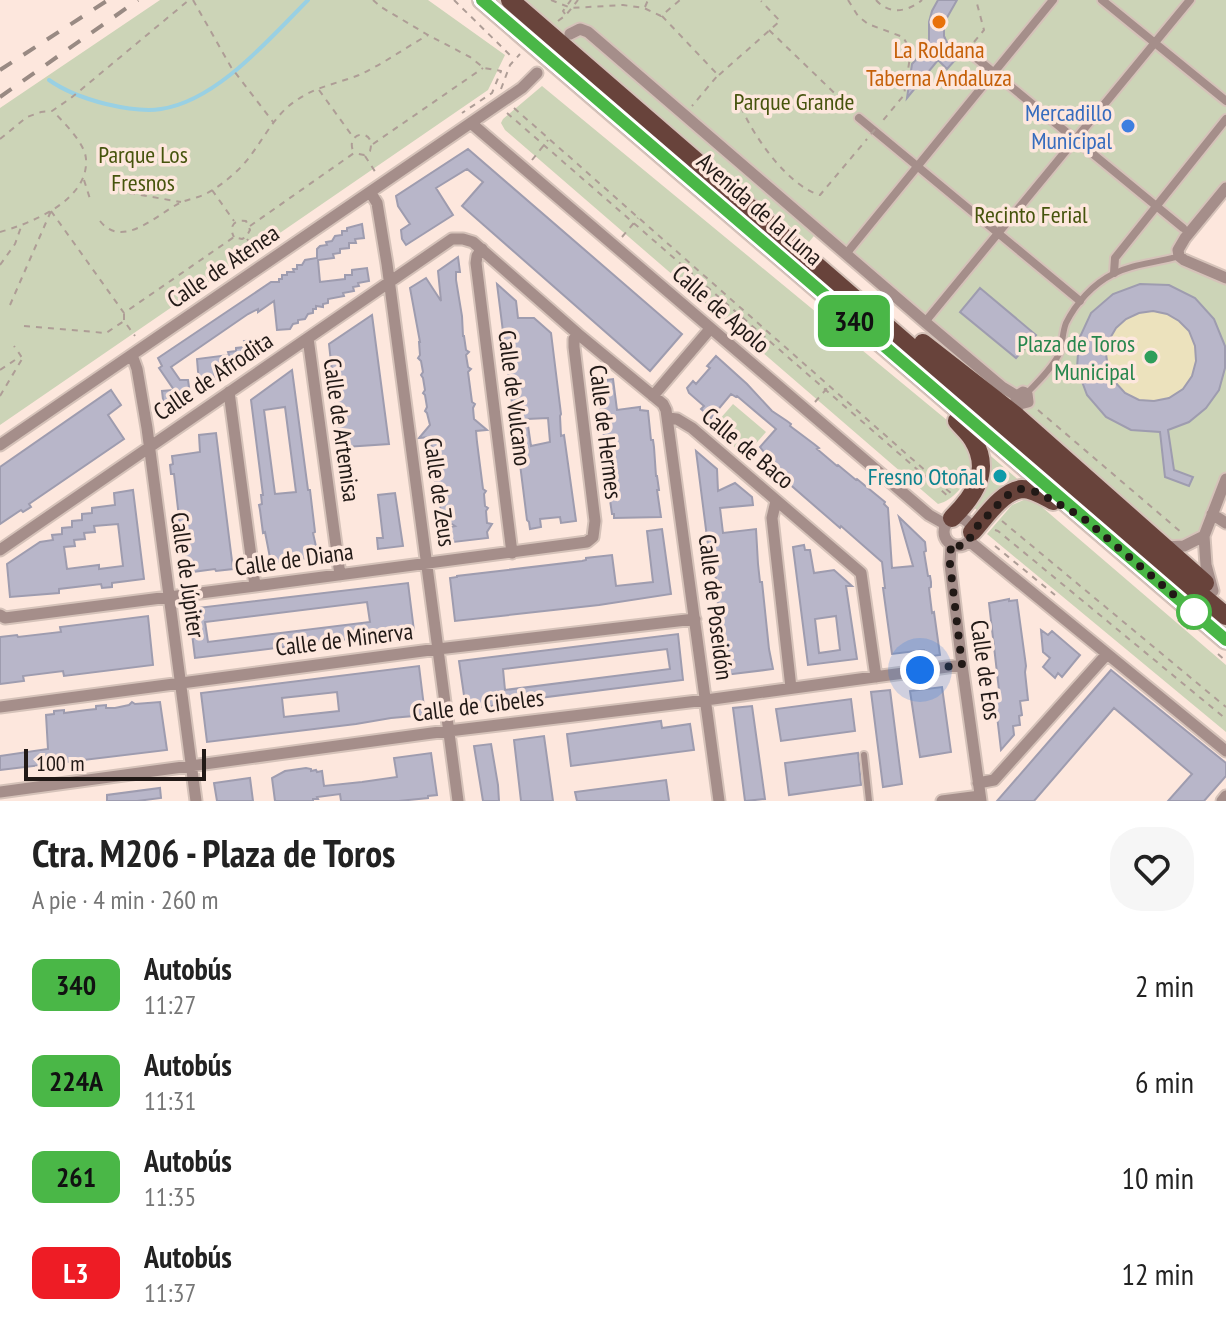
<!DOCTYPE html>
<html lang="es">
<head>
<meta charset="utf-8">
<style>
  body { margin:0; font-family:"PT Sans Narrow",sans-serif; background:#f6f6f6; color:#222; height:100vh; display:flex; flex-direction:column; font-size:30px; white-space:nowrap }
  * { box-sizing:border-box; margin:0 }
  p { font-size:26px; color:#767676 }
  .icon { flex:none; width:44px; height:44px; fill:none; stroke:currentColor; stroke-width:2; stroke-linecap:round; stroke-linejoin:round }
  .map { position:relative; height:801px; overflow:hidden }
  .panel { display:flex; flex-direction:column; background:#fff; flex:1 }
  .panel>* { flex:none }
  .badge { padding:0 16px; border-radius:12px; font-size:28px; line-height:52px }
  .scale { position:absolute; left:24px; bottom:20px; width:182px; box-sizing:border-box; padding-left:8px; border:4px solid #211916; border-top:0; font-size:22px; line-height:28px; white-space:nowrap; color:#211916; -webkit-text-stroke:6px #fde7dd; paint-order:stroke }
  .you { position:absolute; width:40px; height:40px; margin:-20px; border:6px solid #fff; border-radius:50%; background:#1a73e8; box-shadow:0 0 0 12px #1a73e833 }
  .map>.badge { position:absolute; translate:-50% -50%; box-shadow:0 0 0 4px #fff }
  .round { display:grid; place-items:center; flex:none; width:84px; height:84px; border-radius:32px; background:#f6f6f6 }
  .overview { display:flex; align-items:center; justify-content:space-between; height:136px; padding:0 32px }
  h1 { font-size:38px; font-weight:700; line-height:60px }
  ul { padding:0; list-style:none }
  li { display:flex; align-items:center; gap:24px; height:96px; padding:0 32px }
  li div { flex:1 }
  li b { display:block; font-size:30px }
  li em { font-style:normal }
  li .badge { min-width:88px; font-weight:700; text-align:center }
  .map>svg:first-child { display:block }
  .green { fill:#ccd4b7 }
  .sand { fill:#ece2bd }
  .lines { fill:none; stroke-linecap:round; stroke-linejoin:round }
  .stream { stroke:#99d0e3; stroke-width:4 }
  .building { fill:#b8b6c9; stroke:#9e9caf; stroke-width:2; fill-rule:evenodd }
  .service-casing { stroke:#d5c2b9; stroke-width:10 }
  .pedestrian-casing { stroke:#d5c2b9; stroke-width:12 }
  .minor-casing { stroke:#d5c2b9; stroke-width:15 }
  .primary-casing { stroke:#d5c2b9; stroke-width:22 }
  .path { stroke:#ae9d96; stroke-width:2; stroke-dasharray:6 6; stroke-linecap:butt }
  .service { stroke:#a58e8a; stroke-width:6 }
  .pedestrian { stroke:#a58e8a; stroke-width:8 }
  .minor { stroke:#a58e8a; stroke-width:11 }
  .primary { stroke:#68433b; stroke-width:18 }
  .rail { stroke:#998a83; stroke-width:4; stroke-dasharray:14 14; stroke-linecap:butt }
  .path-bridge { stroke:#ae9d96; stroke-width:2; stroke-dasharray:6 6; stroke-linecap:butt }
  .line-casing { stroke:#fff; stroke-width:18 }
  .line { stroke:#4ab747; stroke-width:12 }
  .walk { stroke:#211916; stroke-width:8; stroke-dasharray:0 14.4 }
  .food-dot { fill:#e8710a; stroke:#fde7dd; stroke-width:3 }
  .shop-dot { fill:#3f7fe0; stroke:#fde7dd; stroke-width:3 }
  .leisure-dot { fill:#2e9e5b; stroke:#fde7dd; stroke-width:3 }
  .culture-dot { fill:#0f9aa8; stroke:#fde7dd; stroke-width:3 }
  .stop-dot { fill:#fff; stroke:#4ab747; stroke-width:4 }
  .labels { text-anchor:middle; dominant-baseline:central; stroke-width:7; stroke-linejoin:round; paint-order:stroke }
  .food-label { font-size:24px; fill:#c56008; stroke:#fde7dd }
  .park-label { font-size:24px; fill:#46540d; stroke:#fde7dd }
  .shop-label { font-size:24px; fill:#366cbe; stroke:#fde7dd; text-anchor:end }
  .street-label { font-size:24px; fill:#211916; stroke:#fde7dd }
  .leisure-label { font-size:24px; fill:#27864d; stroke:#fde7dd; text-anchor:end }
  .culture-label { font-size:24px; fill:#0d838f; stroke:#fde7dd; text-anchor:end }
</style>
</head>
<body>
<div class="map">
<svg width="1226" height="801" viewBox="0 0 1226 801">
  <rect width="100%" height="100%" fill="#fde7dd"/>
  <path class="green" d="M160,0H428L505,55L488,90L0,425V108Z
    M521,0H1226V188L1179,256L1226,278V479L1206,533L1165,547L1014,414L1020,405L818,231L809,242L667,127Z
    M542,86L948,421C961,437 972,450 974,470C964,483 955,500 938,504L505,130L501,123L503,119Z
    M733,404L766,432L745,456L712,428Z
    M985,451L1022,483L983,515L972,506Z
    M1026,499L1036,502L1226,665V732L987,534L1012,505Z"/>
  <path class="sand" d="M1106 356a45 45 0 1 1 90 0a45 45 0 1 1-90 0Z"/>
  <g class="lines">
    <path class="stream" d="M49,80C66,92 86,99 106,104C123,108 143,112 161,109C217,101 270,38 308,0"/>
  </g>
  <path class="building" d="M938,0H957L944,23V36L949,47L957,58L947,69L938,60L907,98L912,64L929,45V22L932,11Z
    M468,149L682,334L650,371L462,206L483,182L467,169L436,188L453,215L406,245L402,239L401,230L410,224L398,206L396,196Z
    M362,224L364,238L355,239L356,243H349V248L340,249V253L333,254L334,258L318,260L320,282L345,279V275H352V270L367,268L369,281L358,283L359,286L353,287L354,291L343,293L344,296L328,299V303L323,304V307L316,306V309H313V313L308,314L305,319L298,320V323L293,324L290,329L277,330L274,301L258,312V309L248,314L171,367L180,380H188L190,394L182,395V398L174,399L175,407L164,408L162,391L174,390L159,368L162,366L158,358L271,282H279V279H282V275H287V272H294L293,269H297V265H302L305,260L317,258V249L320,246L327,245L326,242L332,241L335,236L342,235V231H347V228Z
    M458,257L460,272H456V280L462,316L463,336H464L466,350L469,352L466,355L468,367L471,369L468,372L472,402L475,404L473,408L474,419L487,430L476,431L477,442L483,489L486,491L484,494L485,506L488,508L486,511L487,523L492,524L487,532L488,538L445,543V535L438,530L455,526L438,515L441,512L439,500L436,498L438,495L437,482L434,480L436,477L435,465L432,462L434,459L430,437L419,438L430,425L427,413L425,411L427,407L425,395L423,393L425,390L423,378L421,375L423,372L421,361L418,358L420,355L419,342H420L410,288L426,278L441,301L438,271Z
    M497,284L516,301L518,318H534L551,333L561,414L560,416L561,436L564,435L576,521L561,523L560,517L540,519L541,527L530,529L529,522L527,520L518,448L520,446L516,423L514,419ZM548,418L550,442L531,446L527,419Z
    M1140,284L1169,285L1195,298L1214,319L1225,346V368L1219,390L1206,408L1189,422L1168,430L1174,470L1193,477L1189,486L1165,477L1160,432L1131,430L1106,417L1087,395L1077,368L1079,339L1091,313L1113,294ZM1153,311L1167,314L1179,321L1189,331L1195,346L1196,361L1192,376L1183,389L1169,398L1154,401L1139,400L1125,393L1114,381L1108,368L1106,354L1109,340L1116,328L1126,319L1139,313Z
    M980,288L1036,335L1016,358L960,312Z
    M372,315L389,444L345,447L340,444L329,344Z
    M261,339L262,349L254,350L252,354L246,355V360L238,361L239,364L222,368V372L214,373L215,379H211L209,383L199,384L197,359L229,355L228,352L236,351V348L245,347L244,341Z
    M716,356L747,384L772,411L787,421L791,424L790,426L814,444L819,448L817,449L837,466L838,465L856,480L857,479L885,502L884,504L888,508L892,568L913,566L899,517L925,542L926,551L924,552L928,576H930L931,582V587L929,588L932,613L934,612L940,655L925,657L924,650L892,654L883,588H885L882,562L841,526L840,528L763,461L767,456L760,447L776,429L737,396L736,397L731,394L711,418L701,409L704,406L689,393L687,388L693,381L696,384L710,368L707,366Z
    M292,370L308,490H310L315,532L313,533L317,551L316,552V557L271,563L265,532L263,533L260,510L259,505L262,504L261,495H263L251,400ZM285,407L296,492L275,494L264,410Z
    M613,379L617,410L640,407V410L648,411L651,440H653L654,447L656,476H657L659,490H657L661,517L614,518V514H612L610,500L612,499V495L600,407H599L597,392H598L599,388L598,381Z
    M111,390L121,405L108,415L124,439L29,504L31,507L23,512L21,510L0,524V467Z
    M216,433L233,569L216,571L215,569L192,572V569L185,570L174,474H171L170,465L173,464L172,456L200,452L199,435Z
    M696,451L717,469L718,491L735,483L752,497L753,505L720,508L723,533L756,529L758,564L760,582H762L769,649L773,669L725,675L722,635H723L720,610H718L717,586L715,574H714L713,568L711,569L710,562H708L707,555L709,553Z
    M133,490L144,579L112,583V587L102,588L101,584L59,589V593L10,597L7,564L40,542L53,540L52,535L62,534V528L72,527V521L82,520V514L92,513V508L115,505L114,493ZM118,524L123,566L99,569V565L67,569L64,547L75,546L74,540L85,539L84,533L95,532L94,526Z
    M395,493L403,546L378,549L377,538H383L378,495Z
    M662,529L671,594L599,605L455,621L450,578L457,577V576L582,561L586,560V558L612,555L616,586L653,582L647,531Z
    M804,545L805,550H810L814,573L834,570L852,586H846L857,659L808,665L793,547ZM836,616L840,650L819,653L815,619Z
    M408,583L414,631L195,658L189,609ZM367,602L370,622L208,642L205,622Z
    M1009,599V601L1017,600L1026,666L1025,672L1028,700L1020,701L1022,715L1019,716L1020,725L1013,726L1014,735L1001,750L994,690H999L989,603Z
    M148,616L153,665L64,676L63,671L23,676L24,681L0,684V637L17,635L18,637L61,632L60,627Z
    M1041,630L1048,635L1052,631L1080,655L1062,677L1058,673L1055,678L1043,667L1050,658L1043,652Z
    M678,634L683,680L507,702V704L466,709L459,661ZM667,649L670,669L505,690L503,669Z
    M419,666L425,715L391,718L356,724L207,742L201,693ZM337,692L339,711L284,717L282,698Z
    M1111,670L1226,763V776L1204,801H1168L1192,774L1114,708L1034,801H997Z
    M942,687L951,752L920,757L910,691Z
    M890,690L902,784L883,787L871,692Z
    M851,699L855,731L781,741L776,709Z
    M132,702L135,704L160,702L167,750L0,770V756L48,749L46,715L54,714V711L64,710V713L87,710L96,709V706L106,705V708H115L129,705Z
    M752,706L765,799L745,801L733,708Z
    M661,721L662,728L690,724L694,750L571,766L567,734Z
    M544,736L553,801H521L514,740Z
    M491,744L498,785L499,801H483L474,746Z
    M431,753L437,795L428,796V798L399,801H341L340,794L317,797L318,799H313V801H275L272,778L285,771L306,768L311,769V771L316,770L317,772L322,771L324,786L362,782L397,777L394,758Z
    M858,753L861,785L789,795L785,763Z
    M250,778L253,801H217L214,783Z
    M666,780L669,801H577L575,792Z
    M160,788L161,798L137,801H107V795Z"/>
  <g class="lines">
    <g class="service-casing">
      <path id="service" d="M1027,393C1038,382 1052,368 1059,354C1063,344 1062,333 1066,323C1076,303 1093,284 1113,274C1134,263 1158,263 1179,256
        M864,755L869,801"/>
    </g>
    <g class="pedestrian-casing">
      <path id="pedestrian" d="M1102,0L1226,101
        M970,53L1183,228
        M859,118L1080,301
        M846,254L1053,0
        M1114,273L1115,258L1226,119
        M925,322L1190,0"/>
    </g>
    <g class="minor-casing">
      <path id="minor" d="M570,34L580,29L588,32L925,322L1002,387L1017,396
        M471,123L929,515L945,524
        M1226,188L1185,238L1178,250L1179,256L1184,260L1226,278
        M370,192L377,203L387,264L458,801
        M482,249L477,256L476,263L512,553
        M308,338L340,575
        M132,355L137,369L147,428L196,801
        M229,392L255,586
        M653,396L710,329
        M1014,414L1020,404L1028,402L1027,394L1023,392L1017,396L1016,399L1020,404
        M668,418L677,419L692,428L861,573L876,677
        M0,445L522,88L537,73
        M776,501L772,518L791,688
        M1212,514L1226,523
        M944 532a14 14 0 1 1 28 0a14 14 0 1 1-28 0Z
        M969,541L1226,751
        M951,544L950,564L962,665L981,801
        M1165,547L1184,546L1204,536
        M0,550L452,239H463L473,242L578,334L663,404L666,410L719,801
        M1213,591L1206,565L1204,536L1226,479
        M0,615L5,618L255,586L587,542L593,537L595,521L574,347V339L578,334
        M0,707L438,649L695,619
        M978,783L994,780L1107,654
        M0,792L432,733L706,700L962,665
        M942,801L980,796
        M1222,801L1226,796"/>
    </g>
    <g class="primary-casing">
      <path id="primary" d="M482,0L1226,640
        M510,0L1093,505L1226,616
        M923,343L1014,414L1205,583
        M952,518C974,496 992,471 973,440C969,433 962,427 957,421
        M972,532C985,518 1002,491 1022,489C1033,489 1044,496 1053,501"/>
    </g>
    <path class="path" d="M193,0L231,67L273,122
      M373,0L381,7L428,35L470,57L484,68L501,71L492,93L462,113
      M454,0L513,58
      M551,0L571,8L623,5L644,8L661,16L680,0
      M848,0L858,16L868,24L903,37L911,51L904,95L880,124
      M876,0C889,15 908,12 922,0
      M645,7L648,0
      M565,14L563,11L571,0
      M662,16L718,75L692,106
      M558,21L566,15L578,0
      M769,30L852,110
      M974,42L984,30L976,0
      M719,75L780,21L761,1
      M501,89L510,65L520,54
      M319,90L353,137
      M741,107C754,137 788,186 820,195L867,139
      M514,108L953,495
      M507,113L949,497
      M0,139L27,117L41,112L52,111L71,98L189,0
      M373,144L483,68
      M365,156L376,173
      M532,160L548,140
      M84,180L91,202
      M212,190L234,221
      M129,193L181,202
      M51,211L124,313L234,237L242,239L246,237L250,230L246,221C235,219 228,226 234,237
      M100,221C123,250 157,214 180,203C186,200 192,199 198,197C213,192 226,181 238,170C260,149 271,116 297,100C315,87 339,83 359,75C383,64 405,48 428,35
      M250,226L354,153L364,155L370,151C377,127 343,131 354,153
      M0,232C32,223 89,200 86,159C85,143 64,123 54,112
      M622,237L638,218
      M247,239L258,253
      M0,265L15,244L21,227
      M10,305L51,211
      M124,314V321L135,336
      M24,326L106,333L124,321
      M0,370L21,356L14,346
      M0,396L22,359L21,356
      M815,402L829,386
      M1038,410L1182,533
      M1002,521L1226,707
      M995,530L998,531L1226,719
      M995,546L1055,595
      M1178,620L1188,629
      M1218,654L1226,661"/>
    <use href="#service" class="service"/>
    <use href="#pedestrian" class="pedestrian"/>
    <use href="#minor" class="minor"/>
    <use href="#primary" class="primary"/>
    <path class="rail" d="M0,70L108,0
      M0,97L138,0"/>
    <path class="path-bridge" d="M871,134L879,125"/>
  </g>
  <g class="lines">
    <g class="line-casing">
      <path id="line" d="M482,0L1226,640"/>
    </g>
    <use href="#line" class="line"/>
    <path class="walk" d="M920,670L962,665L950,564L951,544L961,546L969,541L972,532L1006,496L1021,489L1037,492L1082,517L1194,612"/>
  </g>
  <circle class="food-dot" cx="939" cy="22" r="8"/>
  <circle class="shop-dot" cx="1128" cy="126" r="8"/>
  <circle class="leisure-dot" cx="1151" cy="357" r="8"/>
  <circle class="culture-dot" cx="1000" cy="476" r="8"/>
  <circle class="stop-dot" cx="1194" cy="612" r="16"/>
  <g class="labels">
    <g class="food-label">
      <text x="939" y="49">La Roldana<tspan x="939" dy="28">Taberna Andaluza</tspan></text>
    </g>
    <g class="park-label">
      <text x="794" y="101">Parque Grande</text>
      <text x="143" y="154">Parque Los<tspan x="143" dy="28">Fresnos</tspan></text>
      <text x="1031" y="214">Recinto Ferial</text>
    </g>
    <g class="shop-label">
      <text x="1112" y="112">Mercadillo<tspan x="1112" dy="28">Municipal</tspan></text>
    </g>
    <g class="street-label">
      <text transform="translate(760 209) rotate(41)">Avenida de la Luna</text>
      <text transform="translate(223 266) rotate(-34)">Calle de Atenea</text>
      <text transform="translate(721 309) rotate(41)">Calle de Apolo</text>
      <text transform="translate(213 376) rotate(-34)">Calle de Afrodita</text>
      <text transform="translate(515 398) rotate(83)">Calle de Vulcano</text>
      <text transform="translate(342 430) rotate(82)">Calle de Artemisa</text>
      <text transform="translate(606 432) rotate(83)">Calle de Hermes</text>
      <text transform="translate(748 448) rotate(40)">Calle de Baco</text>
      <text transform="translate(440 492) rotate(82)">Calle de Zeus</text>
      <text transform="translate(294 559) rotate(-8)">Calle de Diana</text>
      <text transform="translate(188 575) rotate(82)">Calle de Júpiter</text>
      <text transform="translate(716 607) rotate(83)">Calle de Poseidón</text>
      <text transform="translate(344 639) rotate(-7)">Calle de Minerva</text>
      <text transform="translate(986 670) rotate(82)">Calle de Eos</text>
      <text transform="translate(478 705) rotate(-7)">Calle de Cibeles</text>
    </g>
    <g class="leisure-label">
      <text x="1135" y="343">Plaza de Toros<tspan x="1135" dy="28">Municipal</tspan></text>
    </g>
    <g class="culture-label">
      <text x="984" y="476">Fresno Otoñal</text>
    </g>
  </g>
</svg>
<div class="scale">100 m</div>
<div class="you" style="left:920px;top:670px"></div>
<b class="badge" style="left:854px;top:321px;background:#4ab747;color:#111">340</b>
</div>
<section class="panel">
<div class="overview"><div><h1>Ctra. M206 - Plaza de Toros</h1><p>A pie · 4 min · 260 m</p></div><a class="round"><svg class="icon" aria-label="heart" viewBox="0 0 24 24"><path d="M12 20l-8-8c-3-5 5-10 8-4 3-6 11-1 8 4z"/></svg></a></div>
<ul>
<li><span class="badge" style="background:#4ab747;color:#111">340</span><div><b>Autobús</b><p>11:27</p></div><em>2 min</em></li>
<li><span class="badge" style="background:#4ab747;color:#111">224A</span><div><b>Autobús</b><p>11:31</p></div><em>6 min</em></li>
<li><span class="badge" style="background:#4ab747;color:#111">261</span><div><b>Autobús</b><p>11:35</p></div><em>10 min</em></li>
<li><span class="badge" style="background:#ee1c25;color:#fff">L3</span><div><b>Autobús</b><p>11:37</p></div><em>12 min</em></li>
</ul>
</section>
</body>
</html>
